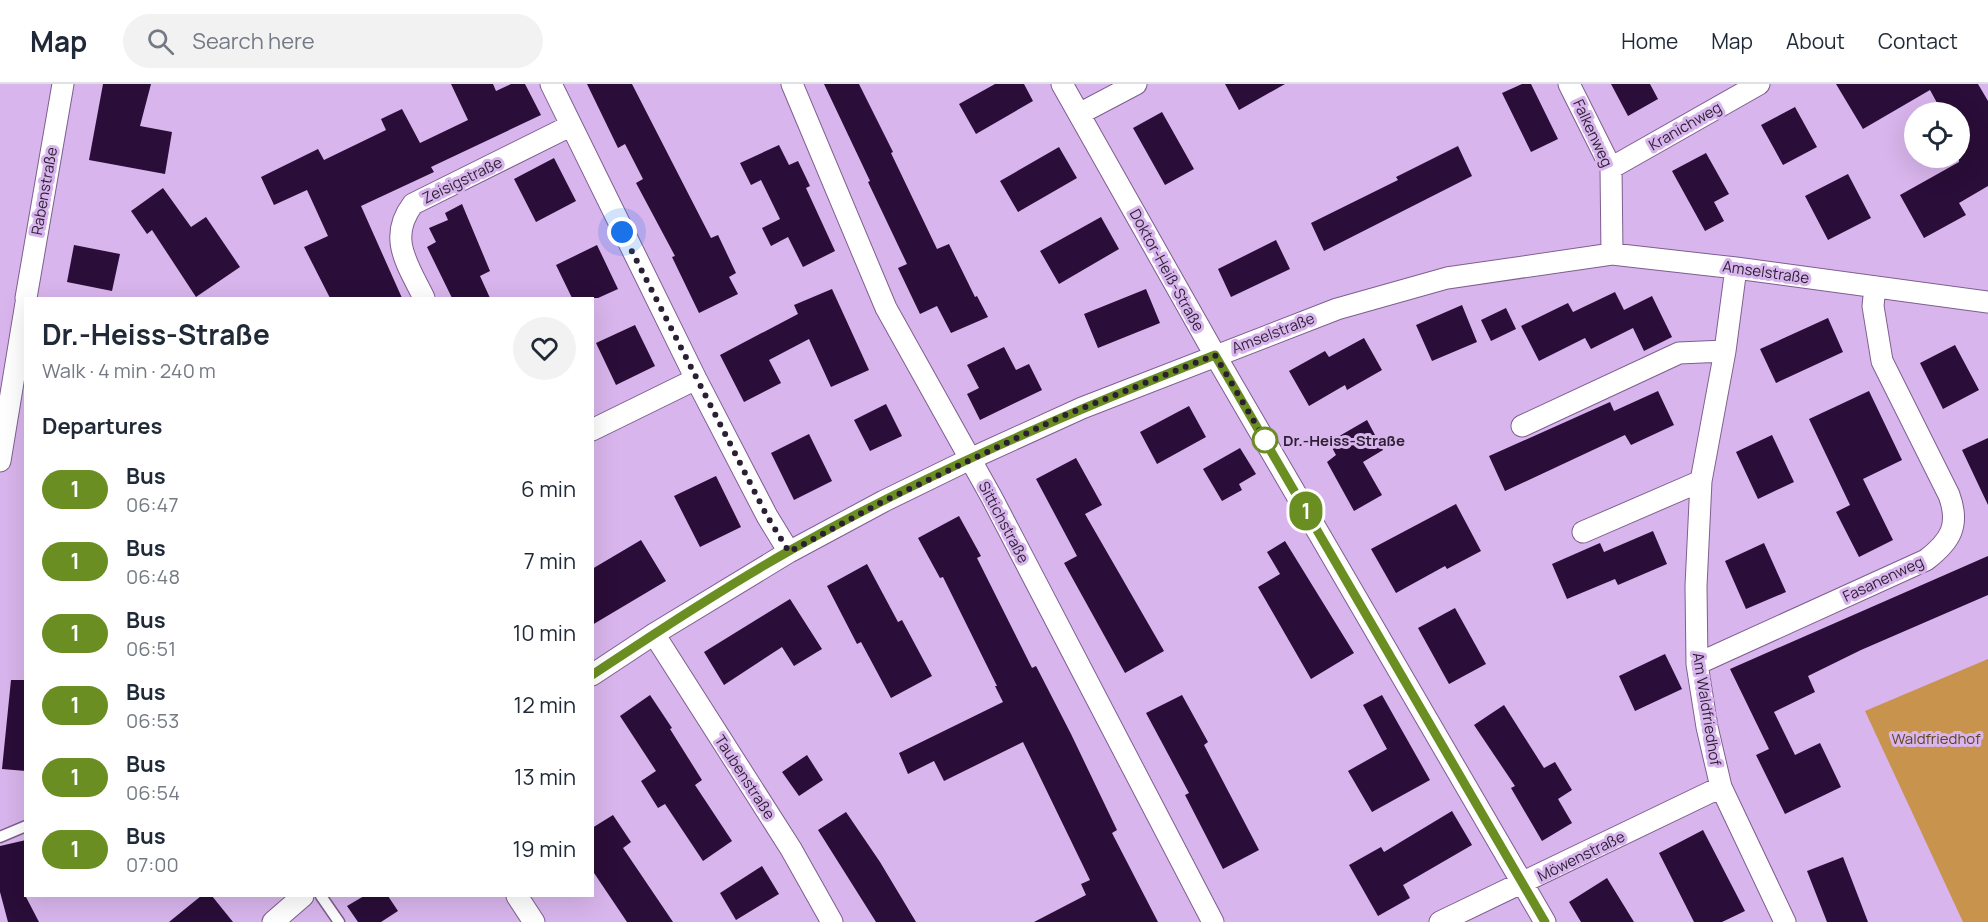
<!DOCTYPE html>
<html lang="en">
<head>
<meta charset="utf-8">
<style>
  body { margin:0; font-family:Manrope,sans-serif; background:#f2f2f3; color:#1f2937; height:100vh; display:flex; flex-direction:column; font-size:22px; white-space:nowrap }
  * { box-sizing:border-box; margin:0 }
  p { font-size:20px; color:#747a83 }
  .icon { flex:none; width:33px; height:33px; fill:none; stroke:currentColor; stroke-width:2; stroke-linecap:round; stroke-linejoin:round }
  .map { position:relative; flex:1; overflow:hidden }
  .side { position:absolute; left:24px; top:213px; width:570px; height:600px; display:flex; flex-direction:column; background:#fff; border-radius:0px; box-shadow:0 6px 24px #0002 }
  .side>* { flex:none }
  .badge { padding:0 12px; border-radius:20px; font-size:21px; line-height:39px }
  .buttons { position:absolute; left:1904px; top:18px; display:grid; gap:12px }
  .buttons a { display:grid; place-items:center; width:66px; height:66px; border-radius:50%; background:#fff; box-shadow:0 6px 24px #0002; font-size:30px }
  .you { position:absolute; width:30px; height:30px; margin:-15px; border:4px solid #fff; border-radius:50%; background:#1a73e8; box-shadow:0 0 0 9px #1a73e833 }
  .map>.badge { position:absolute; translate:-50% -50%; box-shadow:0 0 0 3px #fff }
  h2 { padding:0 18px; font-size:22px; line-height:54px }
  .round { display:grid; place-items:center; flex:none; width:63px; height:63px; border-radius:32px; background:#f2f2f3 }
  .head { display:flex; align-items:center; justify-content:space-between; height:102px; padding:0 18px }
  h1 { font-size:28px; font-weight:700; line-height:45px }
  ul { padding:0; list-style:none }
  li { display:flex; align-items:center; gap:18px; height:72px; padding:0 18px }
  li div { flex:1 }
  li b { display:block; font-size:22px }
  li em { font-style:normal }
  li .badge { min-width:66px; font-weight:700; text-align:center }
  header { display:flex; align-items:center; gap:36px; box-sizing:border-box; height:84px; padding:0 30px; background:#fff; border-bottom:2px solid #e0e1e3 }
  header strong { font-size:28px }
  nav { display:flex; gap:33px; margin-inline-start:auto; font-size:21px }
  .search { width:420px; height:54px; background:#f2f2f3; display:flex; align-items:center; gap:15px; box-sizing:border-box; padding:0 21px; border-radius:33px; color:#747a83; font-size:22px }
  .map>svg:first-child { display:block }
  .green { fill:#c7934d }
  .building { fill:#2a0d38 }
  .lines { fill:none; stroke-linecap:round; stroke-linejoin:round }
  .lane-casing { stroke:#7e5e8f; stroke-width:13 }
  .street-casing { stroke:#7e5e8f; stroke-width:23 }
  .lane { stroke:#fff; stroke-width:10 }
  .street { stroke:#fff; stroke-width:21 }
  .line-casing { stroke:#fff; stroke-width:14 }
  .line { stroke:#6b8e23; stroke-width:9 }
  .walk { stroke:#2c1f33; stroke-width:6; stroke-dasharray:0 10.8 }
  .stop-dot { fill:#fff; stroke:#6b8e23; stroke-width:3 }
  .labels { text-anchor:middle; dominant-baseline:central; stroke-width:6; stroke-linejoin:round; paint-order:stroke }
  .street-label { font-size:15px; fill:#2c1f33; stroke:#d8b5ec }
  .stop-label { font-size:15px; font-weight:bold; fill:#2c1f33; stroke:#d8b5ec; text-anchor:start }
  .park-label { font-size:15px; fill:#61451d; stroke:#d8b5ec }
</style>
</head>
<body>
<header>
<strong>Map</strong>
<div class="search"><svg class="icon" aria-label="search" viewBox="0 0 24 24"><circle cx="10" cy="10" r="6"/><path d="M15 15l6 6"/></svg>Search here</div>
<nav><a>Home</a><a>Map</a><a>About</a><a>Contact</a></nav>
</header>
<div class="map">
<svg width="1988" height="838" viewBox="0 0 1988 838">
  <rect width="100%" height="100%" fill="#d8b5ec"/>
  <path class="green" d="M1988,575V838H1963L1865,627Z"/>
  <path class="building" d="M103,0H151L140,42L172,48L165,90L89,76Z
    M451,0H493L496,7L511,0H525L541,31L431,83L434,88L361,122L402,214H330L304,163L328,152L307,106L274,121L261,93L318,65L324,76L386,46L381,35L402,25L420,59L468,36Z
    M587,0H632L711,154L718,151L736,189L729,193L738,210L699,229L672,173L675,172L636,99L643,95L625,60L618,64Z
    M824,0H859L893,68L891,69L937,165L949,160L975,213L977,212L988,233L951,249L937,222L920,230L898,184L907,180L868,98L870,97Z
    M995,0H1024L1033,17L976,50L959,20Z
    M1225,0H1285L1239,26Z
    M1522,0H1531L1558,55L1531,68L1502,9Z
    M1611,0H1650L1658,15L1628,32Z
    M1836,0H1978L1988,17V102L1959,119L1966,131L1924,154L1900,111L1959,78V28H1942L1930,6L1863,45Z
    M1795,23L1817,63L1783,81L1761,41Z
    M1162,28L1194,85L1165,101L1133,44Z
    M779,61L789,81L798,77L810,102L806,104L835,167L803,183L788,153L771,162L762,144L780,135L761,96L751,101L740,79Z
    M1458,62L1472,92L1324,167L1311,139L1398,96L1396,93Z
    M1059,63L1077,94L1018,128L1000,97Z
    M1706,69L1729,110L1714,118L1724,137L1705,147L1672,87Z
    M554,74L576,117L536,138L514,95Z
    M1848,90L1871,134L1828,156L1805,112Z
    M163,104L191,143L206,133L240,183L196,213L152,146L147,150L131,127Z
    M462,120L490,187L480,192L490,214H452L427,163L436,158L429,144L448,136L445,129Z
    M1101,133L1119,165L1059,200L1040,167Z
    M1276,156L1290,185L1231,213L1218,185Z
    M74,161L120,170L112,207L67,198Z
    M597,161L618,205L598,214H572L556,181Z
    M832,205L869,286L831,303L809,255L769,276L781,299L744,318L720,271L798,230L794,221Z
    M1146,205L1160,239L1098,264L1084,230Z
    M1615,208L1624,226L1652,212L1672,253L1644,267L1633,244L1591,265L1585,254L1539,277L1521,242L1568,219L1573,228Z
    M1462,221L1477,258L1432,277L1416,241Z
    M1506,224L1516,245L1491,257L1481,236Z
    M1828,234L1843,268L1776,299L1760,265Z
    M635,241L655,282L616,301L596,259Z
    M1364,254L1382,286L1347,306L1345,301L1309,322L1289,287L1325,267L1329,273Z
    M1955,261L1979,306L1943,325L1920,279Z
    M1004,263L1016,286L1029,280L1042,306L980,336L967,310L979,304L967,281Z
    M1658,307L1674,341L1631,361L1625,351L1505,407L1489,372L1610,318L1614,327Z
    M1869,307L1902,376L1863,395L1893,456L1859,473L1836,428L1850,421L1809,335Z
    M886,320L902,352L870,367L854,336Z
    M1189,322L1206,353L1157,380L1140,348Z
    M1367,336L1383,366L1363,378L1382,411L1354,427L1327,378L1336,371L1329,358Z
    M809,350L832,397L794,416L771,369Z
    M1772,351L1794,398L1758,415L1736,368Z
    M1988,354V421L1962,366Z
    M1240,364L1256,390L1239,400L1242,406L1222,417L1203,385Z
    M1076,374L1102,421L1085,430L1164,567L1125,589L1064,479L1077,472L1036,395Z
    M716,392L741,443L700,463L674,412Z
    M1456,420L1481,467L1447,485L1445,482L1396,509L1371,465Z
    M959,432L981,472L977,474L1032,584L1036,582L1071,650L1117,746L1112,749L1158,838H1034L1086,811L1081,800L1090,796L1023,658L944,697L934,677L908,690L899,669L1003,618L995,602H997L943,493L940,494L918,454Z
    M1653,447L1667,480L1618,501L1615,495L1567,515L1552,480L1600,459L1604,468Z
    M641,456L666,497L592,541V485Z
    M1285,457L1354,569L1311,595L1258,503L1280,490L1267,468Z
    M1764,459L1786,508L1746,525L1725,477Z
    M1988,472V511L1861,566L1808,592L1815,608L1774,628L1795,671L1820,659L1841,703L1785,730L1756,671L1769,665L1730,585Z
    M867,480L898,538L902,536L932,592L891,614L861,558L857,560L827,502Z
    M790,515L822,565L794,582L782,563L724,601L704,568Z
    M1455,524L1486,580L1449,600L1418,544Z
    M1665,570L1682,605L1635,627L1619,592Z
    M11,596H26V687L2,685Z
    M650,611L672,644L670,645L702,696L695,701L732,757L703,777L665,720L658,724L641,697L656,687L620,632Z
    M1182,611L1208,658L1204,661L1259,766L1223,785L1185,711L1189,709L1146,629Z
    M1382,611L1430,696L1372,728L1348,687L1387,665L1363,621Z
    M1504,621L1544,684L1555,678L1572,706L1558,715L1572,739L1542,757L1511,704L1515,702L1474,641Z
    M807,671L823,696L799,712L782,688Z
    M1452,727L1472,761L1403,801L1410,814L1378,832L1349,781L1381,763L1384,768Z
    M846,728L880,778L916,838H876L818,746Z
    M613,731L631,758L623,764L673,838H627L592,786V744Z
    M1703,746L1745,827L1722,838H1694L1659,769Z
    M26,756V813L39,838H8L0,808V762Z
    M1843,773L1868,838H1827L1807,787Z
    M762,782L779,810L736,836L720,809Z
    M1607,794L1634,838H1581L1569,818Z
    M201,812H212L233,838H169Z
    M364,812H388L398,827L381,838H358L347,822Z"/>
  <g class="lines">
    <g class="lane-casing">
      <path id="lane" d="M0,753L26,742
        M321,812L339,838"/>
    </g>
    <g class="street-casing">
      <path id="street" d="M551,0L696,295L767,432L789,468
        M792,0L886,224L992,414L1213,838
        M1062,0L1215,271L1545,838
        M1569,0L1611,84L1612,170
        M1079,30L1136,0
        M1611,84L1759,0
        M1736,184L1725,267L1701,397L1696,502L1697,580L1707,643L1721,703L1785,838
        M26,214L63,0
        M424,214C408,181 387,154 413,120L570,42
        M1522,342L1679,269L1725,267
        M592,346L696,295
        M0,377L26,219
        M1583,448L1701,397
        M654,550L791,765L832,838
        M1697,580L1926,476C1951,457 1960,441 1949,411L1882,277L1873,222L1875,203
        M592,591L654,550L789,468L884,417L970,375L1082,324L1337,225L1447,194L1612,170L1736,184L1988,218
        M517,812L534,838
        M273,838L303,812
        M1440,838L1721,703"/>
    </g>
    <use href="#lane" class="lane"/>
    <use href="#street" class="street"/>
  </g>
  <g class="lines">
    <g class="line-casing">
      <path id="line" d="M592,591C657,548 722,505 789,467C925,390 1070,328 1215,271L1545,838"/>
    </g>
    <use href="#line" class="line"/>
    <path class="walk" d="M622,148L767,432L789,468L884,417L1063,332L1215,271L1265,356"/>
  </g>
  <circle class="stop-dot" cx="1265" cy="356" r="12"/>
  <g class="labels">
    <g class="street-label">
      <text transform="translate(1685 42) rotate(-30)">Kranichweg</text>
      <text transform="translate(1593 49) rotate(65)">Falkenweg</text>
      <text transform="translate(462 96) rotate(-26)">Zeisigstraße</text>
      <text transform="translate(44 107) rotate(-80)">Rabenstraße</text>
      <text transform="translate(1167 186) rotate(61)">Doktor-Heiß-Straße</text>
      <text transform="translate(1766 188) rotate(8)">Amselstraße</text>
      <text transform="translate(1273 249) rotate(-21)">Amselstraße</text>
      <text transform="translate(1004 438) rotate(62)">Sittichstraße</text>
      <text transform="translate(1883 495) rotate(-25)">Fasanenweg</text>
      <text transform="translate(1707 625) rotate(81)">Am Waldfriedhof</text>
      <text transform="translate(745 693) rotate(57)">Taubenstraße</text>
      <text transform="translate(1581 772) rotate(-26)">Möwenstraße</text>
    </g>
    <g class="stop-label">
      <text x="1283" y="356">Dr.-Heiss-Straße</text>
    </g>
    <g class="park-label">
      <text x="1936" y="654">Waldfriedhof</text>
    </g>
  </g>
</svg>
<div class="buttons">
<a><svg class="icon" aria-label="locate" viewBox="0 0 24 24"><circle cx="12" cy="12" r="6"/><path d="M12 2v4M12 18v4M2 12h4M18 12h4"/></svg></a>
</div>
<div class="you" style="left:622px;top:148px"></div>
<b class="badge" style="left:1306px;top:427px;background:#6b8e23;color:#fff">1</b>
<section class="side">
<div class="head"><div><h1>Dr.-Heiss-Straße</h1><p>Walk · 4 min · 240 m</p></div><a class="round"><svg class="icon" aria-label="heart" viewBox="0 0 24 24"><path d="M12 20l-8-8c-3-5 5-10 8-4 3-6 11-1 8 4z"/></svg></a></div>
<h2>Departures</h2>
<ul>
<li><span class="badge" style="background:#6b8e23;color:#fff">1</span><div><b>Bus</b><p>06:47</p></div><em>6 min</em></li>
<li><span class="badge" style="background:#6b8e23;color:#fff">1</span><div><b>Bus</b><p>06:48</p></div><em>7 min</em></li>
<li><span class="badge" style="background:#6b8e23;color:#fff">1</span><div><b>Bus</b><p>06:51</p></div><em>10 min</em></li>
<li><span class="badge" style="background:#6b8e23;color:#fff">1</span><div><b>Bus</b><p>06:53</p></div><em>12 min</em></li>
<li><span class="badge" style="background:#6b8e23;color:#fff">1</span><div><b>Bus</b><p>06:54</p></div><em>13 min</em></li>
<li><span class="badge" style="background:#6b8e23;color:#fff">1</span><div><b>Bus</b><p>07:00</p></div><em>19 min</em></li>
</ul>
</section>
</div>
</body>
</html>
